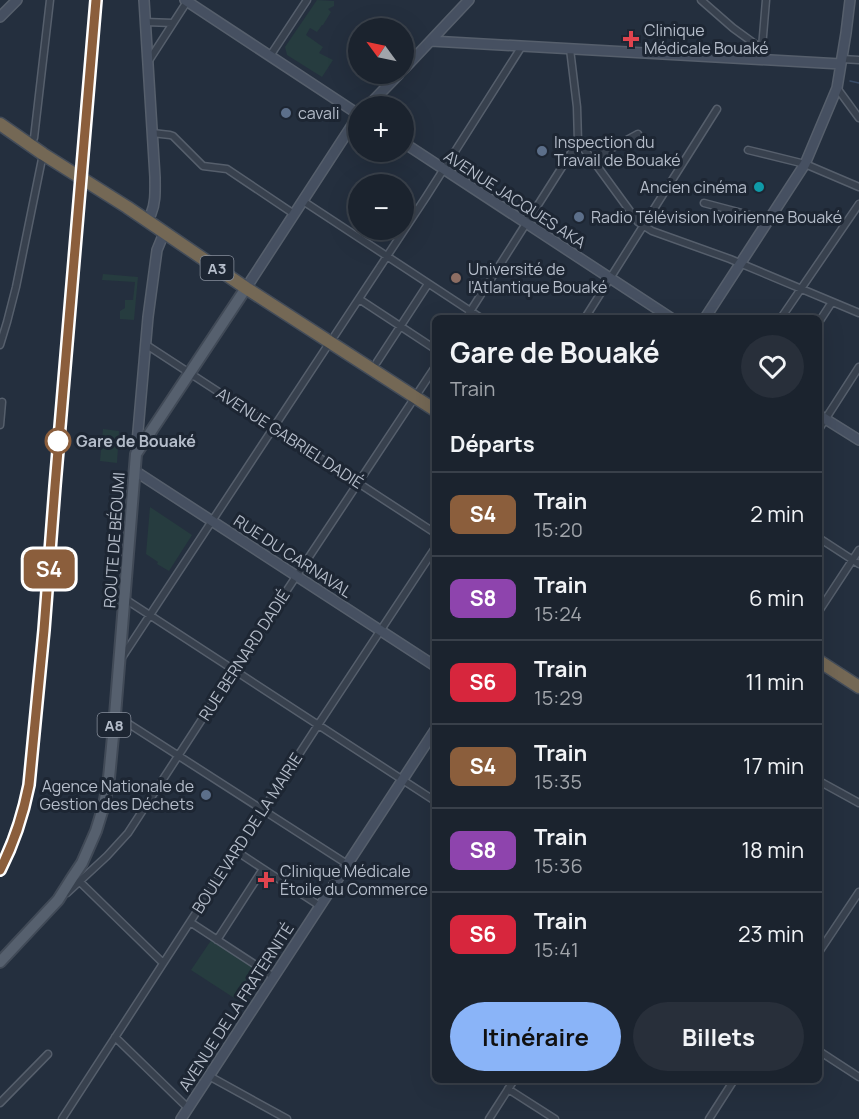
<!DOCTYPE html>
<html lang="fr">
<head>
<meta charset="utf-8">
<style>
  body { margin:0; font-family:Manrope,sans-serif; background:#282f3a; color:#f1f3f6; height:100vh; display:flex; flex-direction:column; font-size:22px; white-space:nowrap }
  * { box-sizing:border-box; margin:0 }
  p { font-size:20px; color:#a0a4aa }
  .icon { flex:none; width:33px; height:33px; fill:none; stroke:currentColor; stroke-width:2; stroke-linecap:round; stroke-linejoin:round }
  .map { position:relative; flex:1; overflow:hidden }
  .panel { position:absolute; left:432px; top:315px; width:390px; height:768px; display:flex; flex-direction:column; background:#1b232e; border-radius:9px; box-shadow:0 6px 24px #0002,0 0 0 2px #39404a }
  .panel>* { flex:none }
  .badge { padding:0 12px; border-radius:9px; font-size:21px; line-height:39px }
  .needle { width:39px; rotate:303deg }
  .fabs { position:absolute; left:348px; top:18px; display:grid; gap:12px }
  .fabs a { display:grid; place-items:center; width:66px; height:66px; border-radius:50%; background:#1b232e; box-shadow:0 6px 24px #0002,0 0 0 2px #39404a; font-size:30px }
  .map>.badge { position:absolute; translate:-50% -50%; box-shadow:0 0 0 3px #fff }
  h2 { padding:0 18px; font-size:22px; line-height:54px }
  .round { display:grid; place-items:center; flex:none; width:63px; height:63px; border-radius:32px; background:#282f3a }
  .summary { display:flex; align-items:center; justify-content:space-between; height:102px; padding:0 18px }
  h1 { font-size:28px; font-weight:700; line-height:45px }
  .cta { display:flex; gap:12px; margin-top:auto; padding:12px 18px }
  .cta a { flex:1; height:69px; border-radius:36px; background:#8ab4f8; color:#111; font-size:24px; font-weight:700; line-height:69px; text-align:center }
  .cta a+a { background:#282f3a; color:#f1f3f6 }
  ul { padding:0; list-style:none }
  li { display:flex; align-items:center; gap:18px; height:84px; padding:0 18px; border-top:2px solid #39404a }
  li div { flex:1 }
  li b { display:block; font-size:22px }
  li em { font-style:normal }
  li .badge { min-width:66px; font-weight:700; text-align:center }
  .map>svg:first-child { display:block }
  .green { fill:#263c3f }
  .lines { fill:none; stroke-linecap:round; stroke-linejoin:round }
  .stream { stroke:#394c67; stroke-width:1.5 }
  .street-casing { stroke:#565f6c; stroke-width:9 }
  .secondary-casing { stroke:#565f6c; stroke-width:12 }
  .primary-casing { stroke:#414a57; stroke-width:14 }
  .highway-casing { stroke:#434c59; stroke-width:15 }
  .street { stroke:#38414e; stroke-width:6 }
  .secondary { stroke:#465061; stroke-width:9 }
  .primary { stroke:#56606e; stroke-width:10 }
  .highway { stroke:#746855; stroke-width:12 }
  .rail-casing { stroke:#5a6575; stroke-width:4 }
  .rail { stroke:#1d2633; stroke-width:1.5; stroke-dasharray:4.5; stroke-linecap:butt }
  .line-casing { stroke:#fff; stroke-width:14 }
  .line { stroke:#8b5e3c; stroke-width:9 }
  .health-dot { fill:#e0444e; stroke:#1d2633; stroke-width:2 }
  .service-dot { fill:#5c6f8a; stroke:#1d2633; stroke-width:2 }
  .culture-dot { fill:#0f9aa8; stroke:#1d2633; stroke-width:2 }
  .education-dot { fill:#8d6e63; stroke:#1d2633; stroke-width:2 }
  .stop-dot { fill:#fff; stroke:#8b5e3c; stroke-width:3 }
  .labels { text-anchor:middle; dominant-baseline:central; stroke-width:6; stroke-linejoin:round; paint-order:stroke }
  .shield { fill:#1d2633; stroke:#878f9c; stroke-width:1.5 }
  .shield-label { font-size:15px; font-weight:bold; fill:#b4bcc9 }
  .poi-label { font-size:16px; fill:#b4bcc9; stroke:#1d2633; text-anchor:start }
  .street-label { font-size:16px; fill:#b4bcc9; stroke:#1d2633 }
  .stop-label { font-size:16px; font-weight:bold; fill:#b4bcc9; stroke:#1d2633; text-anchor:start }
</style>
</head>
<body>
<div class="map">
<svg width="859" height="1119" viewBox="0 0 859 1119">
  <rect width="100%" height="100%" fill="#242f3e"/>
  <path class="green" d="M317,0L334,1V6L328,9L331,12L323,25H322L317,32L310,28L306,35L323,47L319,53L333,60L322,77L287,55L285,47Z
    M103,274L138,277L134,320L120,319V311L125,308V300H133L135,282L102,280Z
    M103,429L119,431L117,463L100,461Z
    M150,507L192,535L169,571L157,564L158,562L146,554Z
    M212,939L264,975L245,1005L191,970Z"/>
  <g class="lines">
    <path class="stream" d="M850,81L859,83"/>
    <g class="street-casing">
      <path id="street" d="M701,0L733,28L762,49
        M145,22L173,23
        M570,49L577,107L578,142L592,159L638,222L652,231L730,259L859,313
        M270,56L307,0
        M842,59L859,60
        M761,60L766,0
        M148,62L188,0
        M837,88L859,118
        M152,133L170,135L173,136L203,166L227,169L294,214
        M34,138L50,0
        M748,150L805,164L859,187
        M592,159L638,134
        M303,201L481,318
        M704,203L768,220
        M359,299L435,349
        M466,318L578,142
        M585,318L717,109
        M781,318L859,204
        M819,322L832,302
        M335,335L426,197L522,46
        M145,344L435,533
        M0,345L7,322L16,287L43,154
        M377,362L428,284
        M0,425L2,402
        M819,429L859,367
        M819,538L859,564
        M125,599L435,801
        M819,611L859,550
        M121,659L330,342
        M115,715L347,864
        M819,781L859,803
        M236,851L320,906
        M80,882L163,963
        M67,893L107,856L128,833L234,670L435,367
        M190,922L274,977
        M217,940L263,869
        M819,952L859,892
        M115,1037L188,1108
        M819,1051L859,1077
        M209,1076L287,1119
        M508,1089L555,1119
        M0,1103L48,1054
        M62,1119L318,725L435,548
        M489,1119L514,1080
        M709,1119L734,1080"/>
    </g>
    <g class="secondary-casing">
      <path id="secondary" d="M144,0L155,177C155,190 156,202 151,214
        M185,0L358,114
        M0,17L17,0
        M431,41L841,64
        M404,69L469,0
        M368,106L399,74
        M404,143L671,318
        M246,288L358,116
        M705,318L805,164L837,88L846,33L850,0
        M819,415L859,440
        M136,454L148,317L157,250L164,233
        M135,471L435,666
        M181,1119L435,730"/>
    </g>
    <g class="primary-casing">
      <path id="primary" d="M0,962L58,900L72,878L82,863L96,831L104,805L109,778L115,715L136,454L246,288"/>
    </g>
    <g class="highway-casing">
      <path id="highway" d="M0,124L43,154L127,207L246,288L435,410
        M819,661L859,687"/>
    </g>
    <use href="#street" class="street"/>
    <use href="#secondary" class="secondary"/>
    <use href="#primary" class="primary"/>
    <use href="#highway" class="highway"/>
    <g class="rail-casing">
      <path id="rail" d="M0,870C14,843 23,815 29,785L44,630L53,509L96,0"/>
    </g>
    <use href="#rail" class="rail"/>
  </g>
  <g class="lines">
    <g class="line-casing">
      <path id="line" d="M0,870C14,843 23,815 29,785L44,630L55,486L96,0"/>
    </g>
    <use href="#line" class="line"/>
  </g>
  <g class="health-dot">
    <path d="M628 30h6v6h6v6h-6v6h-6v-6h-6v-6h6z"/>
    <path d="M263 871h6v6h6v6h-6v6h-6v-6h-6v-6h6z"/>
  </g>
  <g class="service-dot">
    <circle cx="286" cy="113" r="6"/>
    <circle cx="542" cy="151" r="6"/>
    <circle cx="579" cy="217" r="6"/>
    <circle cx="206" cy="795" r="6"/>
  </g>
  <circle class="culture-dot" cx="759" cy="187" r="6"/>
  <circle class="education-dot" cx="456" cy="278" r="6"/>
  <circle class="stop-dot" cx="58" cy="441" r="12"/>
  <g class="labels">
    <g class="shield">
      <rect x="200.5" y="256" width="33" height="24" rx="4.5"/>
      <rect x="97.5" y="713" width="33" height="24" rx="4.5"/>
    </g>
    <g class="shield-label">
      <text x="217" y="268">A3</text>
      <text x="114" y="725">A8</text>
    </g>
    <g class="poi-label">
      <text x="644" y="30">Clinique<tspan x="644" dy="18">Médicale Bouaké</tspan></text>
      <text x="298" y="113">cavali</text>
      <text x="554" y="142">Inspection du<tspan x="554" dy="18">Travail de Bouaké</tspan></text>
      <text x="747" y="187" text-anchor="end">Ancien cinéma</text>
      <text x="591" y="217">Radio Télévision Ivoirienne Bouaké</text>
      <text x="468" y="269">Université de<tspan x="468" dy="18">l'Atlantique Bouaké</tspan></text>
      <text x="194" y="786" text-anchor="end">Agence Nationale de<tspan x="194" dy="18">Gestion des Déchets</tspan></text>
      <text x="280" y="871">Clinique Médicale<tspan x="280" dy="18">Étoile du Commerce</tspan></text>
    </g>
    <g class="street-label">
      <text transform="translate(515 199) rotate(33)">AVENUE JACQUES AKA</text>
      <text transform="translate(290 438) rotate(33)">AVENUE GABRIEL DADIÉ</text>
      <text transform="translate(114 540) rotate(-86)">ROUTE DE BÉOUMI</text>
      <text transform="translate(293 556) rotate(33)">RUE DU CARNAVAL</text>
      <text transform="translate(244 655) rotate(-57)">RUE BERNARD DADIÉ</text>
      <text transform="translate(247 833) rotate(-57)">BOULEVARD DE LA MAIRIE</text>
      <text transform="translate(236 1007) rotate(-57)">AVENUE DE LA FRATERNITÉ</text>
    </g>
    <g class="stop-label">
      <text x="76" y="441">Gare de Bouaké</text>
    </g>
  </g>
</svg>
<div class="fabs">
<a><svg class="needle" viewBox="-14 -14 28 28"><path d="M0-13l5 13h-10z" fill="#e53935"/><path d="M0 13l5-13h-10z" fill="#a0a4aa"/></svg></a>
<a>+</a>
<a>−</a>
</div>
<b class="badge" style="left:49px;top:569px;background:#8b5e3c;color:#fff">S4</b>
<section class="panel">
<div class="summary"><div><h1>Gare de Bouaké</h1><p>Train</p></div><a class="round"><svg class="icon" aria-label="heart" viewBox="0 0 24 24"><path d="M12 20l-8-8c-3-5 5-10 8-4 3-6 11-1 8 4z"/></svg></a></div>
<h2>Départs</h2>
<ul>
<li><span class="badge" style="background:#8b5e3c;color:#fff">S4</span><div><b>Train</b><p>15:20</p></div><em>2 min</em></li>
<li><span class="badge" style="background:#8e44ad;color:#fff">S8</span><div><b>Train</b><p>15:24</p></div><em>6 min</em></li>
<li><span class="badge" style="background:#d7263d;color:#fff">S6</span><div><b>Train</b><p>15:29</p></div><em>11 min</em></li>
<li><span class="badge" style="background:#8b5e3c;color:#fff">S4</span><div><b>Train</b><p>15:35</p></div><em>17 min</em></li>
<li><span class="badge" style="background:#8e44ad;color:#fff">S8</span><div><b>Train</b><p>15:36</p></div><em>18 min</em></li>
<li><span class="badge" style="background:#d7263d;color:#fff">S6</span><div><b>Train</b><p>15:41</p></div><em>23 min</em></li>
</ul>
<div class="cta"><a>Itinéraire</a><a>Billets</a></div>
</section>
</div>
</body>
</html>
